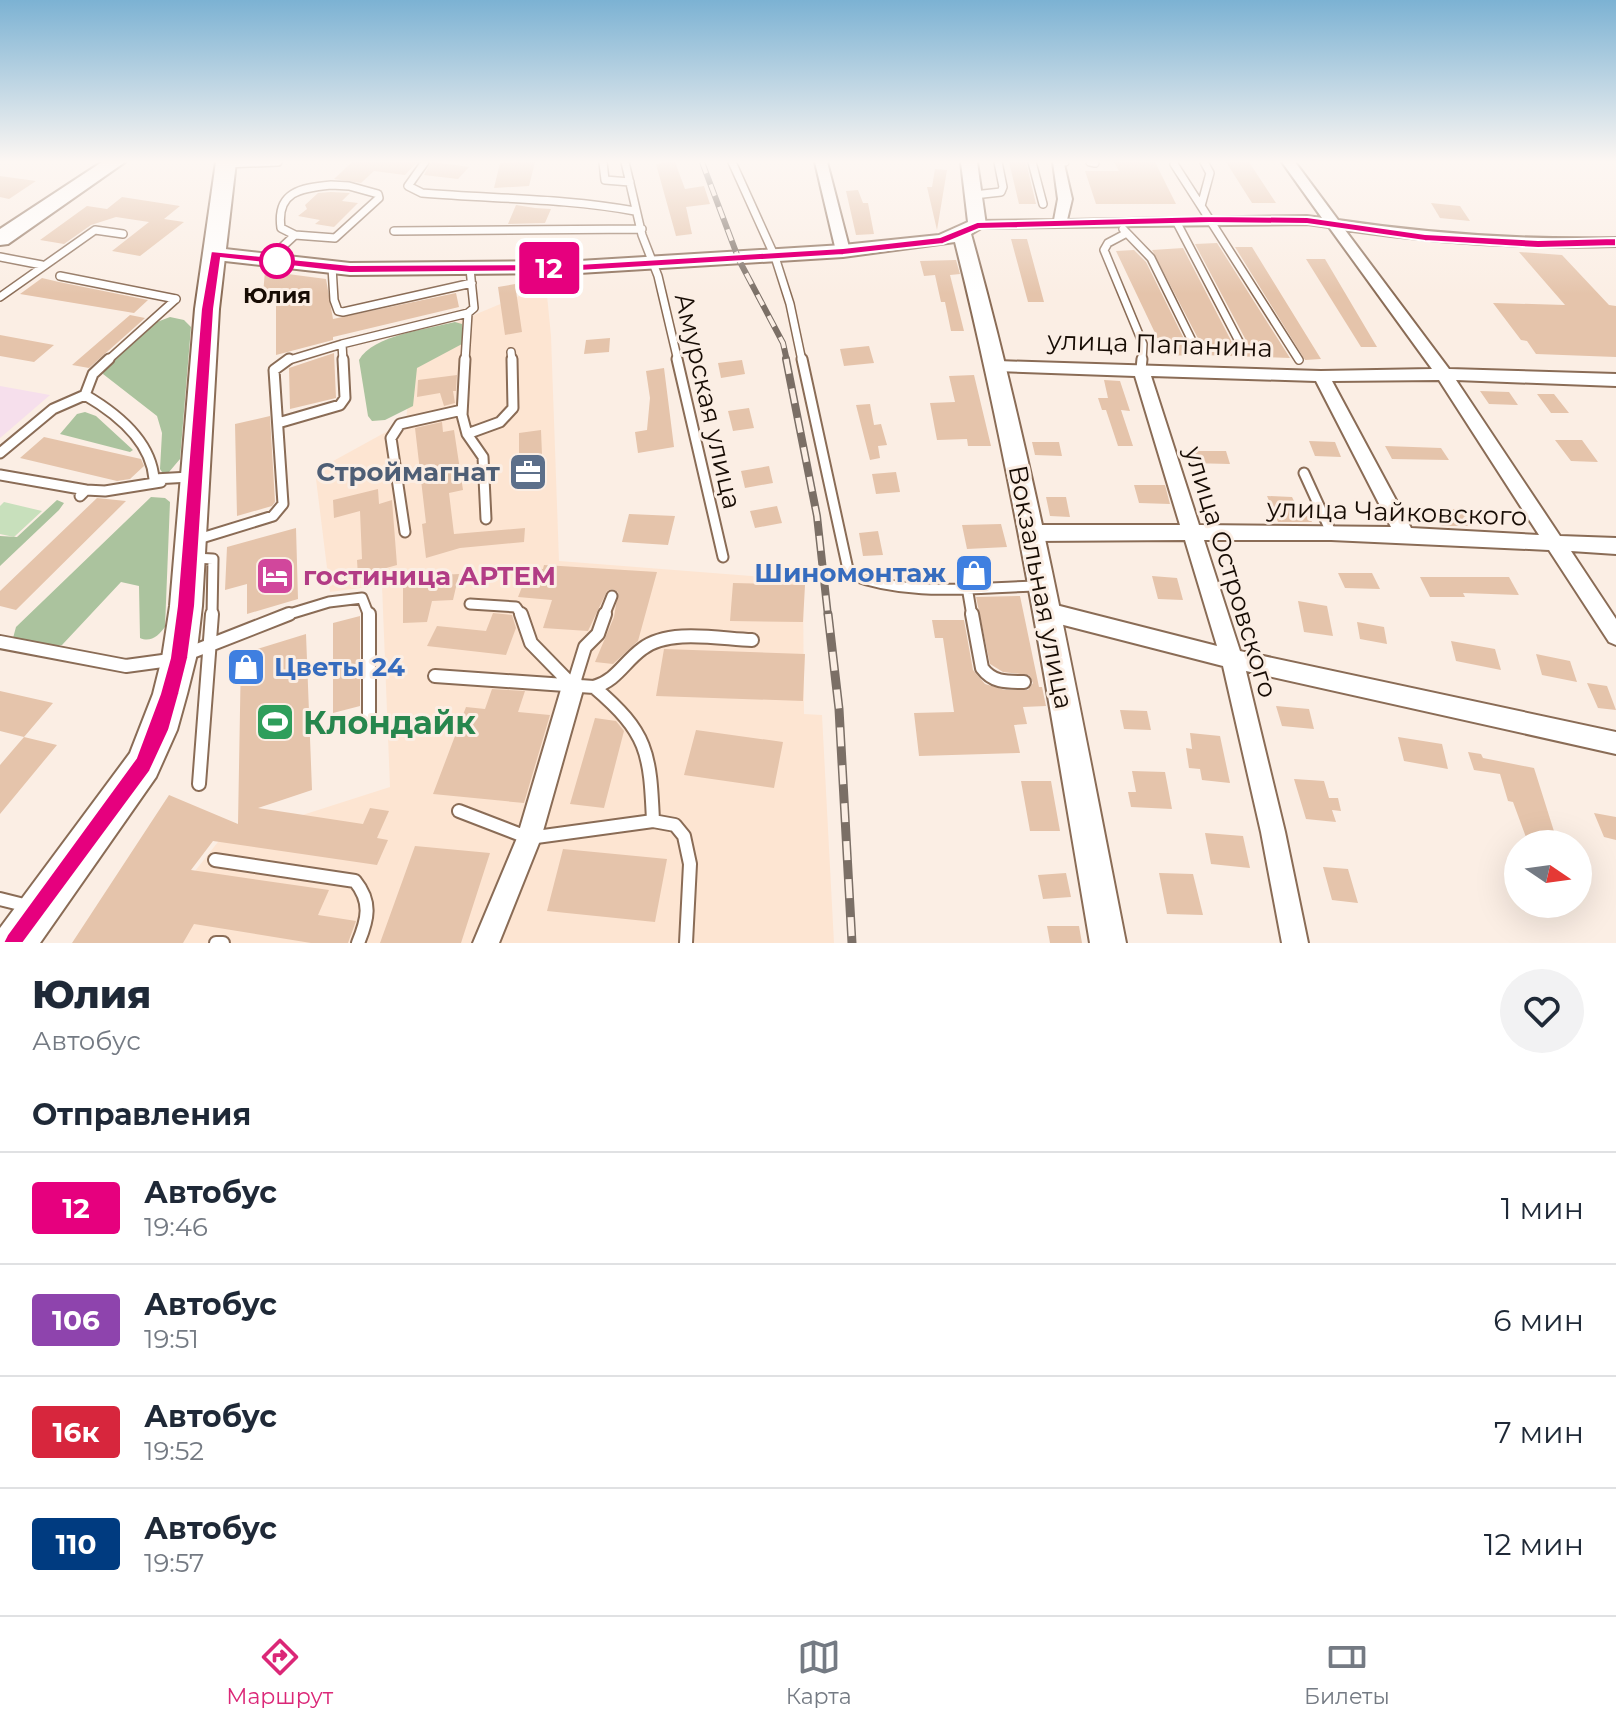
<!DOCTYPE html>
<html lang="ru">
<head>
<meta charset="utf-8">
<style>
  body { margin:0; font-family:Montserrat,sans-serif; background:#f2f2f3; color:#1f2937; height:100vh; display:flex; flex-direction:column; font-size:30px; white-space:nowrap }
  * { box-sizing:border-box; margin:0 }
  p { font-size:26px; color:#747a83 }
  .icon { flex:none; width:44px; height:44px; fill:none; stroke:currentColor; stroke-width:2; stroke-linecap:round; stroke-linejoin:round }
  .map { position:relative; height:943px; overflow:hidden }
  .details { display:flex; flex-direction:column; background:#fff; flex:1 }
  .details>* { flex:none }
  .badge { padding:0 16px; border-radius:6px; font-size:28px; line-height:52px }
  .needle { width:52px; rotate:103deg }
  .fabs { position:absolute; left:1504px; top:830px; display:grid; gap:16px }
  .fabs a { display:grid; place-items:center; width:88px; height:88px; border-radius:50%; background:#fff; box-shadow:0 8px 32px #0002; font-size:40px }
  .map>.badge { position:absolute; translate:-50% -50%; box-shadow:0 0 0 4px #fff }
  h2 { padding:0 32px; font-size:30px; line-height:72px }
  .round { display:grid; place-items:center; flex:none; width:84px; height:84px; border-radius:42px; background:#f2f2f3 }
  .overview { display:flex; align-items:center; justify-content:space-between; height:136px; padding:0 32px }
  h1 { font-size:38px; font-weight:800; line-height:60px }
  ul { padding:0; list-style:none }
  li { display:flex; align-items:center; gap:24px; height:112px; padding:0 32px; border-top:2px solid #e0e1e3 }
  li div { flex:1 }
  li b { display:block; font-size:30px }
  li em { font-style:normal }
  li .badge { min-width:88px; font-weight:700; text-align:center }
  .dock { display:flex; justify-content:space-around; align-items:center; height:112px; border-top:2px solid #e0e1e3; background:#fff; font-size:22px; color:#747a83 }
  .dock a { display:grid; justify-items:center; gap:4px }
  .dock .on { color:#db2777 }
  .map>svg:first-child { display:block }
  .built { fill:#fde5d2 }
  .education { fill:#f6dfec }
  .green { fill:#c8e0bc }
  .forest { fill:#abc39e }
  .building { fill:#e5c4ab }
  .lines { fill:none; stroke-linecap:round; stroke-linejoin:round }
  .service-far2-casing { stroke:#8a6c56; stroke-width:10 }
  .service-far1-casing { stroke:#8a6c56; stroke-width:13 }
  .service-casing { stroke:#8a6c56; stroke-width:16 }
  .minor-casing { stroke:#8a6c56; stroke-width:4 }
  .secondary-casing { stroke:#8a6c56; stroke-width:4 }
  .primary-casing { stroke:#8a6c56; stroke-width:4 }
  .service-far2 { stroke:#fff; stroke-width:7 }
  .service-far1 { stroke:#fff; stroke-width:9 }
  .service { stroke:#fff; stroke-width:12 }
  .minor { fill:#fff; fill-rule:evenodd }
  .secondary { fill:#fff; fill-rule:evenodd }
  .primary { fill:#fff; fill-rule:evenodd }
  .rail-far2-casing { stroke:#7b6f66; stroke-width:6 }
  .rail-far1-casing { stroke:#7b6f66; stroke-width:8 }
  .rail-casing { stroke:#7b6f66; stroke-width:9 }
  .rail-far2 { stroke:#fbeee4; stroke-width:4; stroke-dasharray:12; stroke-linecap:butt }
  .rail-far1 { stroke:#fbeee4; stroke-width:5; stroke-dasharray:15; stroke-linecap:butt }
  .rail { stroke:#fbeee4; stroke-width:6; stroke-dasharray:19; stroke-linecap:butt }
  .line { fill:#e6007e; stroke:#fff; stroke-width:2 }
  .stop-dot { fill:#fff; stroke:#e6007e; stroke-width:4 }
  .labels { text-anchor:middle; dominant-baseline:central; stroke-width:6; stroke-linejoin:round; paint-order:stroke }
  .far-stop-label { font-size:22px; font-weight:bold; fill:#170c04; stroke:#fbeee4 }
  .street-label { font-size:26px; fill:#170c04; stroke:#fbeee4 }
  .service-label { font-size:26px; font-weight:bold; fill:#4e5e75; stroke:#fbeee4; text-anchor:end }
  .shop-label { font-size:26px; font-weight:bold; fill:#366cbe; stroke:#fbeee4; text-anchor:end }
  .hotel-label { font-size:26px; font-weight:bold; fill:#b23c85; stroke:#fbeee4; text-anchor:start }
  .near-leisure-label { font-size:32px; font-weight:bold; fill:#27864d; stroke:#fbeee4; text-anchor:start }
</style>
</head>
<body>
<div class="map">
<svg width="1616" height="943" viewBox="0 0 1616 943">
  <rect width="100%" height="100%" fill="#fbeee4"/>
  <path class="built" d="M546,285L551,336L559,561L803,580L804,714L822,715L834,943H154L195,871L218,842L390,787L382,585L330,592L315,471L406,421L414,340Z"/>
  <path class="education" d="M0,386L50,395L0,438Z"/>
  <path class="green" d="M4,502L42,511L14,537L0,534V506Z"/>
  <path class="forest" d="M170,317L184,320L191,327L180,459L169,472H162L160,469L162,433L157,416L103,374L104,369L157,322Z
    M455,322L462,324V344L417,368L413,406L385,420L372,421L368,416L359,360C373,335 428,329 455,322Z
    M85,412L96,416L133,450L130,452L60,434L77,414Z
    M151,497L165,498L170,502L165,627C159,635 151,643 140,638L139,586L121,582L62,645L50,647L13,638L16,627Z
    M57,500L64,503L59,510L0,566V536L17,537Z"/>
  <path class="building" d="M352,162H417L405,175L374,171L361,183L334,179Z
    M431,162L456,165L469,167L458,179L424,175Z
    M535,162L529,186L494,188L500,163Z
    M668,162H675L685,189L704,186L710,204L686,207L692,234L676,236L656,164Z
    M1009,162H1026L1036,204H1019Z
    M1114,162H1155L1176,204H1096L1085,171H1119Z
    M1226,162H1249L1276,203H1252Z
    M935,169L947,170L937,230L927,187H932Z
    M0,176L36,181L9,199L0,197Z
    M858,190L863,203H868L874,234L856,235L846,191Z
    M331,192L350,193L342,201L358,203L334,227L315,224L320,220L298,216L307,209L305,205L318,193Z
    M122,197L180,206L164,219L184,222L140,256L112,251L149,222L116,217L91,225L64,244L40,240L87,206L107,209Z
    M1431,203L1460,206L1470,221L1440,218Z
    M516,205L535,208L551,209L545,223L508,224Z
    M1011,239H1027L1044,302H1028Z
    M1217,243L1290,358L1202,355L1203,348L1152,250L1183,248L1237,352L1245,355L1249,346L1195,244Z
    M1235,247H1252L1321,359L1305,360Z
    M1134,250L1146,262L1192,355L1166,356L1116,251Z
    M1519,252L1562,255L1609,305L1616,306V357L1536,354L1527,341L1521,340L1493,303L1565,305Z
    M1306,259H1325L1377,347H1361Z
    M956,260L960,274L950,275L964,331H951L945,302H941L935,275L924,276L920,261Z
    M265,271L326,279L333,319L456,293L459,307L333,337V340L276,355V296L263,294Z
    M42,278L59,282L148,300L134,313L20,294Z
    M515,284L522,332L505,335L498,287Z
    M130,315L145,318L89,368L72,365Z
    M0,335L54,345L34,362L0,356Z
    M610,338L609,352L584,354L586,340Z
    M869,346L874,363L844,366L840,349Z
    M334,353L336,398L290,409L289,368Z
    M742,360L745,374L721,378L718,363Z
    M664,368L674,447L638,453L635,432L647,430L650,398L646,371Z
    M457,375L456,391H453L455,403L444,406L440,393L417,397L418,380Z
    M974,375L991,446H968L967,439L937,440L930,403L955,402L949,376Z
    M1104,380L1120,381L1130,411L1121,410L1133,446H1118L1106,410H1102L1098,398H1108Z
    M1480,391L1509,392L1518,405L1489,404Z
    M1537,394H1554L1569,413H1551Z
    M870,404L874,425L881,424L887,445L878,446L880,458L870,460L856,405Z
    M749,408L754,428L733,431L728,411Z
    M270,416L275,502L272,506L237,516L235,424Z
    M442,422L443,432L454,430L463,490L449,493L454,534L525,528L524,542L460,548L426,558L422,524L426,523L415,428Z
    M541,430L543,480L519,483V433Z
    M44,437L141,459L144,466L130,479L117,481L20,458Z
    M1555,440H1582L1598,462L1571,461Z
    M1309,441L1335,442L1341,457L1315,456Z
    M1032,442H1059L1062,456L1035,455Z
    M1385,446L1441,448L1449,460L1392,459Z
    M1186,451H1226L1230,464L1190,463Z
    M769,466L773,483L745,488L741,471Z
    M896,472L900,492L876,494L872,474Z
    M1134,485H1165L1170,504L1139,503Z
    M378,489L379,504L392,500L397,565L358,576L357,560L362,559L360,511L334,518L333,500Z
    M1267,496L1292,497L1298,509H1306L1312,522H1278Z
    M1046,497H1066L1070,517L1050,516Z
    M97,498L126,501L16,610L0,606V591Z
    M777,506L782,523L755,528L750,511Z
    M1432,509H1461L1471,526H1442Z
    M629,514L675,516L668,545L622,542Z
    M1001,524L1007,547L967,549L962,525Z
    M296,528L298,599L247,614V584L225,590L227,547Z
    M878,531L883,555L863,556L859,533Z
    M544,565L657,572L638,641L613,664L595,662L614,617L618,592L612,589L607,591L588,631L543,628L552,600L518,597L522,587L515,586L522,568L543,569Z
    M1338,573H1372L1380,589L1345,588Z
    M459,574L453,600L432,601L427,622L403,623V577Z
    M1152,576L1177,578L1183,600L1158,599Z
    M1420,577H1509L1519,595L1463,593L1465,597H1430Z
    M733,583L805,585L803,622L730,621Z
    M1020,596L1039,687H1042L1046,706L1023,707L1027,724L1014,725L1020,753L919,756L914,713L954,712L943,638H935L932,620H964L973,670L985,684L1005,690H1028L1033,683L1029,675L1003,672L990,664L976,597Z
    M1298,601L1327,606L1333,636L1304,632Z
    M493,613L512,615L516,628L506,655L427,646L437,626L486,631Z
    M360,616V706L333,713V623Z
    M1357,622L1384,627L1387,644L1360,639Z
    M306,634L312,790L258,808L363,824L370,808L389,811L377,838L388,840L377,865L213,841L191,870L329,890L318,915L356,921L348,943H311L194,924L183,943H72L169,795L238,824L241,654Z
    M1451,641L1495,649L1501,670L1456,661Z
    M664,649L805,654L803,701L656,696Z
    M1536,654L1570,661L1577,682L1542,675Z
    M1587,683L1607,686L1616,710L1598,708Z
    M492,689L525,691L518,712L550,715L524,803L433,794L466,707L485,709Z
    M0,691L53,703L24,737L0,731Z
    M1276,706L1309,709L1314,729L1282,726Z
    M1120,710L1147,711L1151,730L1124,729Z
    M595,718L616,721L624,731L604,808L570,804Z
    M696,730L783,742L774,788L684,775Z
    M1190,733L1220,736L1230,783L1202,780L1200,769L1189,768L1186,748L1192,749Z
    M24,737L57,745L0,814V765Z
    M1398,737L1442,744L1448,769L1404,761Z
    M1468,752L1481,754L1483,758L1534,768L1558,844L1527,840L1513,802L1508,801L1500,774L1474,770Z
    M1132,771L1165,772L1172,809L1131,807L1128,792H1136Z
    M1294,779L1324,781L1329,798H1338L1341,811L1332,810L1336,822L1306,819Z
    M1021,781H1051L1060,831H1030Z
    M1594,813L1616,817V840L1604,837Z
    M1205,833L1243,836L1250,868L1211,864Z
    M415,846L490,853L461,943H380Z
    M563,849L667,859L655,922L547,911Z
    M1323,867L1348,869L1358,903L1332,900Z
    M1066,873L1071,897L1043,899L1038,875Z
    M1159,873L1193,874L1203,915L1167,914Z
    M1047,926H1079L1082,943H1050Z"/>
  <g class="lines">
    <g class="service-far2-casing">
      <path id="service-far2" d="M425,162L408,186L422,193C493,199 565,198 635,211
        M603,162L605,180L630,182
        M625,162L642,235L658,276L678,361
        M732,162L775,257L790,304L802,361
        M1032,162L1043,204
        M1057,162H1065
        M1090,162L1095,163
        M1204,162L1210,173L1201,206L1299,360
        M225,164L278,162
        M1174,164L1201,206
        M331,185L349,186L378,194L379,198L335,238L295,235L281,228C276,192 300,188 331,185Z
        M974,195L1001,192L1003,187L998,162
        M1176,221L1243,349
        M1123,229L1151,258L1197,351
        M394,231L642,229
        M1125,234L1108,243L1104,250L1143,344L1142,361
        M0,257L42,265
        M268,260L295,235
        M332,267L334,300L338,311L343,312L472,283
        M60,276L176,299
        M0,297L95,230L123,234
        M511,352L512,361
        M107,361L176,299
        M286,361L342,344
        M343,361L342,344L468,313L474,308L470,269
        M465,361L468,313"/>
    </g>
    <g class="service-far1-casing">
      <path id="service-far1" d="M109,359L93,374L85,395C116,413 151,441 154,479L190,477
        M465,359L462,415L467,434L483,457L486,519
        M677,359L723,557
        M802,359L849,574C910,598 975,587 1039,586
        M1141,369L1142,359
        M278,423L340,405L345,398L343,359
        M467,434L500,422L513,408L512,359
        M0,453L53,409L85,395
        M1304,473L1331,532
        M0,475L86,490
        M80,496L86,490L105,491L161,482
        M405,532L391,438L400,424L462,410
        M195,540L273,516L283,504L274,370L289,359
        M194,558L213,559L212,616
        M967,587L972,616
        M470,604L516,607L522,616
        M283,616L329,602L362,598L369,616
        M604,616L612,596"/>
    </g>
    <g class="service-casing">
      <path id="service" d="M369,614V719
        M521,614L531,643L573,686
        M972,614L982,668C993,683 1007,682 1024,682
        M0,642L126,666L170,660
        M187,654L289,614
        M435,676L594,687C617,680 624,662 642,649C669,628 720,639 752,640
        M573,686L585,647L598,634L605,614
        M594,687C648,733 650,752 653,821
        M199,784L212,614
        M459,811L529,838L653,821L675,825L684,836L690,864L686,943
        M215,860L355,881C372,902 368,919 358,943
        M0,899L28,906
        M216,943H223"/>
    </g>
    <g class="minor-casing">
      <path id="minor" d="M815,162H827L850,251L848,254L843,255L836,251Z
        M1053,162L1064,164L1072,199L1067,220L1307,216L1322,218L1282,162H1295L1338,220C1431,234 1522,240 1616,238V246C1524,249 1435,243 1345,230L1449,369L1616,374V386L1456,380L1560,536L1616,538V554L1571,551L1616,619V645L1609,642L1549,550L1331,540H1204L1240,651L1616,732V754L1246,671L1285,832L1308,943H1282L1261,832L1223,666L1048,621L1041,618L1038,612L1041,606L1048,603L1217,646L1185,540L1033,541L1026,538L1023,533L1026,528L1033,525H1180L1135,376L997,371L989,366L997,361L1321,371L1432,369L1329,227L1307,224L972,228V222L977,221L1054,220L1058,199ZM1151,376L1316,381L1391,527L1199,525ZM1439,380L1539,535L1411,528L1332,381Z
        M573,676L581,679L584,686L541,838L499,943H473L517,838L562,686L565,679Z"/>
    </g>
    <g class="secondary-casing">
      <path id="secondary" d="M961,162H977L986,225L971,234C1036,468 1079,705 1126,943H1090C1050,708 1013,473 955,242L843,257L579,273L350,275L216,260L207,254L216,248L350,263L579,261L843,245L939,235L968,222Z"/>
    </g>
    <g class="primary-casing">
      <path id="primary" d="M102,162H125L8,244L0,245V229Z
        M216,162H236L219,309L202,606L196,658L187,694L177,730L156,777L40,943H0V928L130,753L153,694L162,658L170,606L195,309Z"/>
    </g>
    <use href="#service-far2" class="service-far2"/>
    <use href="#service-far1" class="service-far1"/>
    <use href="#service" class="service"/>
    <use href="#minor" class="minor"/>
    <use href="#secondary" class="secondary"/>
    <use href="#primary" class="primary"/>
    <g class="rail-far2-casing">
      <path id="rail-far2" d="M702,162L739,260L783,343L787,361"/>
    </g>
    <g class="rail-far1-casing">
      <path id="rail-far1" d="M786,359L817,516L828,616"/>
    </g>
    <g class="rail-casing">
      <path id="rail" d="M828,614L839,709L852,943"/>
    </g>
    <use href="#rail-far2" class="rail-far2"/>
    <use href="#rail-far1" class="rail-far1"/>
    <use href="#rail" class="rail"/>
  </g>
  <linearGradient id="sky" x2="0" y2="1"><stop stop-color="#7cb2d3"/><stop offset="0.55" stop-color="#fdf7f3"/><stop offset="1" stop-color="#fdf7f3" stop-opacity="0"/></linearGradient>
  <rect width="1616" height="294" fill="url(#sky)"/>
  <path class="line" d="M1210,216L1307,217L1425,234L1538,240L1616,238V246L1538,248L1425,241L1307,224L1210,223L979,229L943,244L843,255L579,271L350,273L221,258L214,309L195,606L188,658L179,694L169,730L150,771L23,943H3L7,935L136,758L160,694L170,658L177,606L201,309L211,251L350,265L579,264L843,248L940,237L977,222Z"/>
  <defs>
    <g id="office-square" transform="scale(2)"><rect x="-9" y="-9" width="18" height="18" rx="4" fill="#5c6f8a" stroke="#fbeee4"/><path d="M-6-3h4V-5.5h4V-3h4V5H-6ZM-1-4.5V-3h2v-1.5ZM-6 0V1H6V0Z" fill="#fff"/></g>
    <g id="shop-square" transform="scale(2)"><rect x="-9" y="-9" width="18" height="18" rx="4" fill="#3f7fe0" stroke="#fbeee4"/><path d="M-5-2.5h2.3a2.7 3.5 0 0 1 5.4 0H5L5.5 6h-11ZM-1.5-2.5h3a1.5 2.3 0 0 0-3 0Z" fill="#fff"/></g>
    <g id="hotel-square" transform="scale(2)"><rect x="-9" y="-9" width="18" height="18" rx="4" fill="#d1479c" stroke="#fbeee4"/><path d="M-6-4.5h1.5V1H6V5H4.5V3h-9V5H-6ZM-4 0a1.8 1.8 0 1 1 3.6 0ZM.5 0V-2.5h3Q6-2.5 6 0Z" fill="#fff"/></g>
    <g id="stadium-square" transform="scale(2)"><rect x="-9" y="-9" width="18" height="18" rx="4" fill="#2e9e5b" stroke="#fbeee4"/><path d="M0-5a6.5 5 0 1 0 0 10a6.5 5 0 1 0 0-10ZM-3.5-1.8h7v3.6h-7Z" fill="#fff"/></g>
  </defs>
  <g fill-rule="evenodd">
    <use href="#office-square" x="528" y="472"/>
    <use href="#shop-square" x="974" y="573"/>
    <use href="#hotel-square" x="275" y="576"/>
    <use href="#shop-square" x="246" y="667"/>
    <use href="#stadium-square" x="275" y="722"/>
  </g>
  <circle class="stop-dot" cx="277" cy="261" r="16"/>
  <g class="labels">
    <g class="far-stop-label">
      <text x="277" y="295">Юлия</text>
    </g>
    <g class="street-label">
      <text transform="translate(1160 344) rotate(2)">улица Папанина</text>
      <text transform="translate(708 401) rotate(77)">Амурская улица</text>
      <text transform="translate(1397 512) rotate(2)">улица Чайковского</text>
      <text transform="translate(1231 572) rotate(73)">улица Островского</text>
      <text transform="translate(1041 587) rotate(79)">Вокзальная улица</text>
    </g>
    <g class="service-label">
      <text x="500" y="472">Строймагнат</text>
    </g>
    <g class="shop-label">
      <text x="946" y="573">Шиномонтаж</text>
      <text x="274" y="667" text-anchor="start">Цветы 24</text>
    </g>
    <g class="hotel-label">
      <text x="303" y="576">гостиница АРТЕМ</text>
    </g>
    <g class="near-leisure-label">
      <text x="303" y="722">Клондайк</text>
    </g>
  </g>
</svg>
<div class="fabs">
<a><svg class="needle" viewBox="-14 -14 28 28"><path d="M0-13l5 13h-10z" fill="#e53935"/><path d="M0 13l5-13h-10z" fill="#747a83"/></svg></a>
</div>
<b class="badge" style="left:549px;top:268px;background:#e6007e;color:#fff">12</b>
</div>
<section class="details">
<div class="overview"><div><h1>Юлия</h1><p>Автобус</p></div><a class="round"><svg class="icon" aria-label="heart" viewBox="0 0 24 24"><path d="M12 20l-8-8c-3-5 5-10 8-4 3-6 11-1 8 4z"/></svg></a></div>
<h2>Отправления</h2>
<ul>
<li><span class="badge" style="background:#e6007e;color:#fff">12</span><div><b>Автобус</b><p>19:46</p></div><em>1 мин</em></li>
<li><span class="badge" style="background:#8e44ad;color:#fff">106</span><div><b>Автобус</b><p>19:51</p></div><em>6 мин</em></li>
<li><span class="badge" style="background:#d7263d;color:#fff">16к</span><div><b>Автобус</b><p>19:52</p></div><em>7 мин</em></li>
<li><span class="badge" style="background:#003b80;color:#fff">110</span><div><b>Автобус</b><p>19:57</p></div><em>12 мин</em></li>
</ul>
</section>
<nav class="dock">
<a class="on"><svg class="icon" aria-label="directions" viewBox="0 0 24 24"><path d="M12 3l9 9-9 9-9-9zM9 14v-3h6M13 9l2 2-2 2"/></svg>Маршрут</a>
<a><svg class="icon" aria-label="map" viewBox="0 0 24 24"><path d="M3 6l6-2 6 2 6-2v14l-6 2-6-2-6 2zM9 4v14M15 6v14"/></svg>Карта</a>
<a><svg class="icon" aria-label="tickets" viewBox="0 0 24 24"><path d="M3 7h18v10H3zM15 7v10"/></svg>Билеты</a>
</nav>
</body>
</html>
